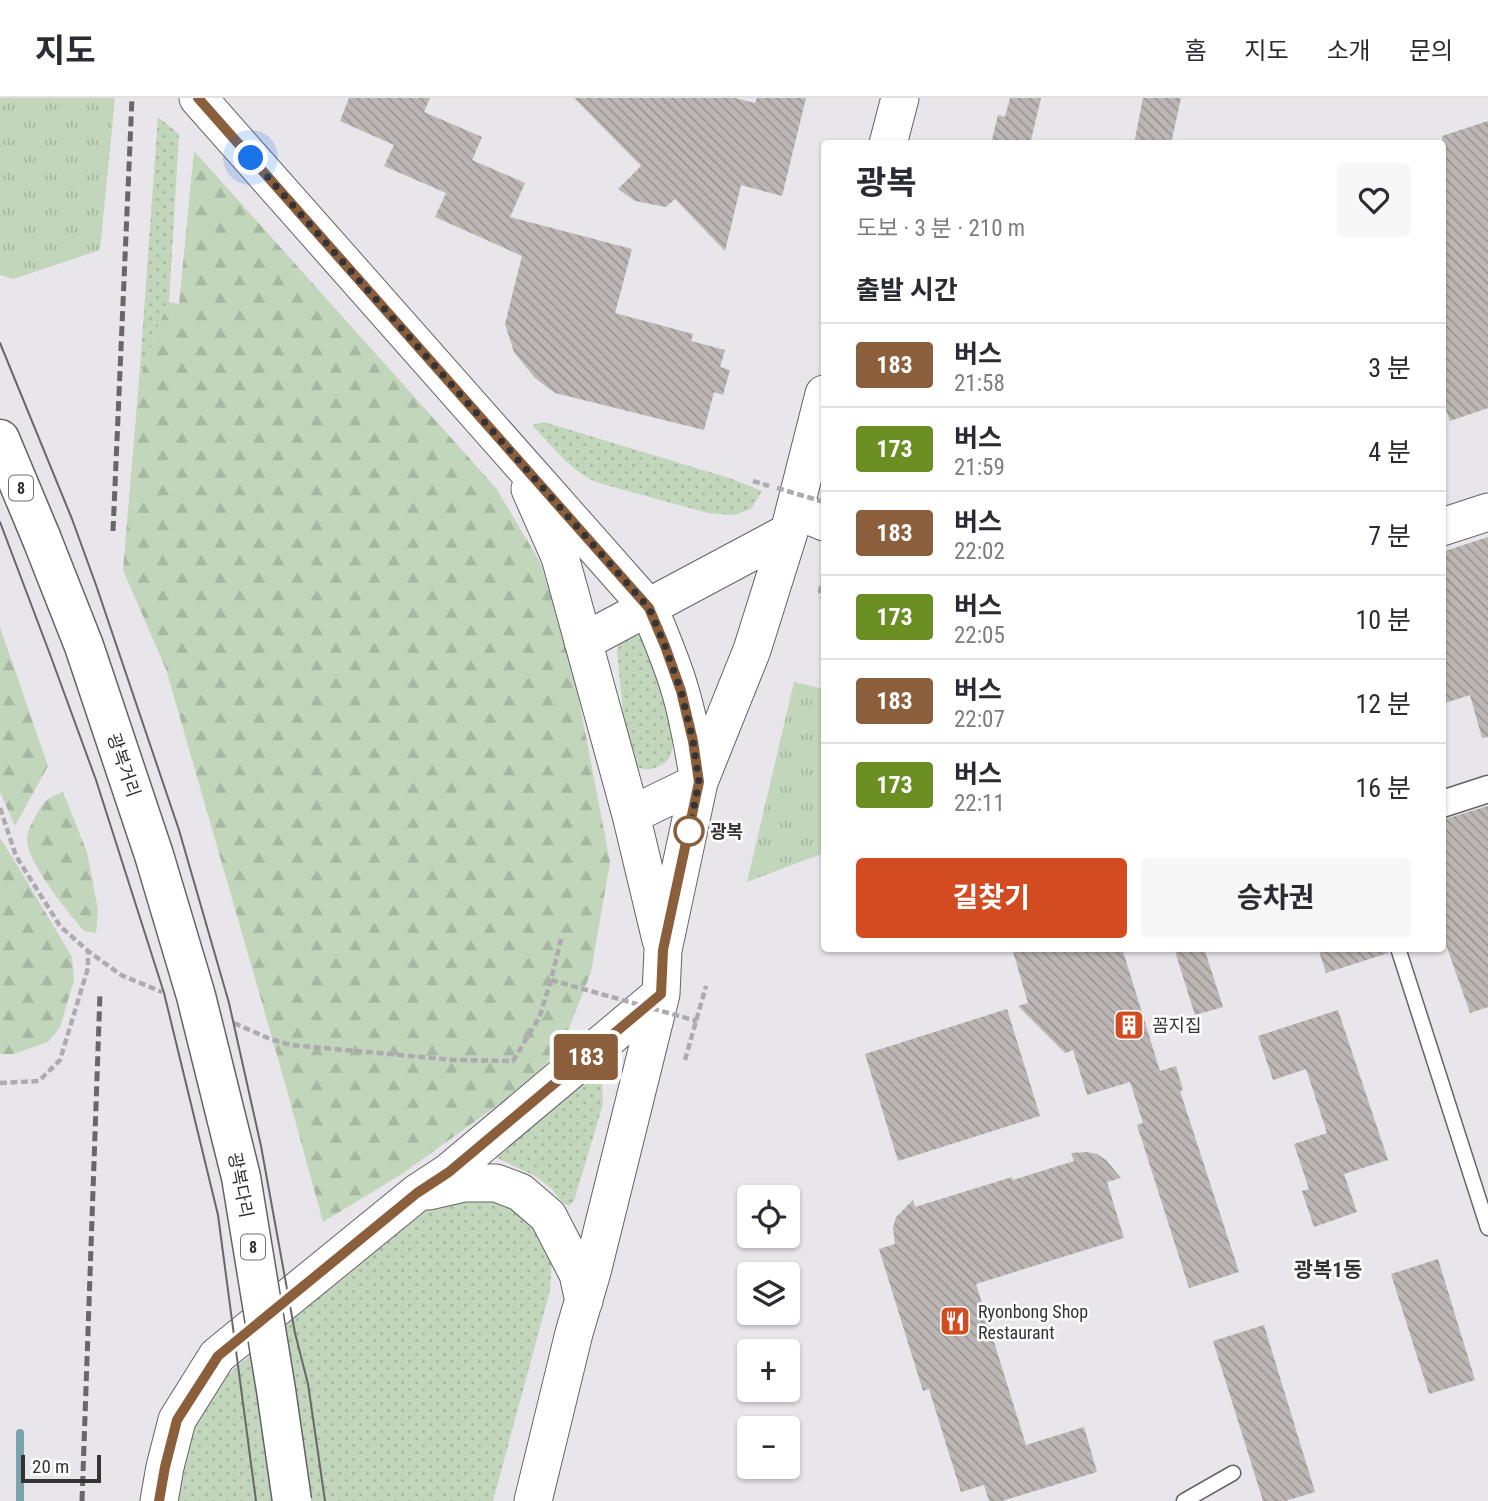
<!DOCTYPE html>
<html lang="ko">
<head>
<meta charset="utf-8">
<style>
  body { margin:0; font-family:"Roboto Condensed","Noto Sans KR",sans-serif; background:#f7f7f7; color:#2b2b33; height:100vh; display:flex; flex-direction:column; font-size:26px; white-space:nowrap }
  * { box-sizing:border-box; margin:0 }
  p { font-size:23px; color:#7c7c81 }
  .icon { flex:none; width:38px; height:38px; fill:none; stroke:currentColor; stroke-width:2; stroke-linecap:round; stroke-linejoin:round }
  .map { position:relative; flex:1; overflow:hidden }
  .sheet { position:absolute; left:821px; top:42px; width:625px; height:812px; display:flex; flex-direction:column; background:#fff; border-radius:7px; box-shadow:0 2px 5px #0004 }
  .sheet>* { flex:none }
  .badge { padding:0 14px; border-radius:5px; font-size:24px; line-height:46px }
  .controls { position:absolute; left:737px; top:1087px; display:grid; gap:14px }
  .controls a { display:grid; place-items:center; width:63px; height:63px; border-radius:7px; background:#fff; box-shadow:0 2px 5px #0004; font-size:35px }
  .scale { position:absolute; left:21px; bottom:18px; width:80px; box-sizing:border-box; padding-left:7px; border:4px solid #343335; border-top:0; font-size:19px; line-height:24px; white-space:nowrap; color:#343335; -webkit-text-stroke:5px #fff; paint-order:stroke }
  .you { position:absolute; width:35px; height:35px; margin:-18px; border:5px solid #fff; border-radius:50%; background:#1a73e8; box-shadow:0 0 0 10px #1a73e833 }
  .map>.badge { position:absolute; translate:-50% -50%; box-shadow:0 0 0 4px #fff }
  h2 { padding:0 35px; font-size:26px; line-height:63px }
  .round { display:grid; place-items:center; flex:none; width:74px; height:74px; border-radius:7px; background:#f7f7f7 }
  .headline { display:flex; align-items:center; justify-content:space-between; height:119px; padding:0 35px }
  h1 { font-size:33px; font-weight:700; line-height:52px }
  .cta { display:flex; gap:14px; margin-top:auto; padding:14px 35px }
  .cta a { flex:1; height:80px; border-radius:7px; background:#d34b20; color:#fff; font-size:28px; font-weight:700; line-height:80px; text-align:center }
  .cta a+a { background:#f7f7f7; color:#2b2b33 }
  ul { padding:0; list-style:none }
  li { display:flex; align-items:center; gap:21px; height:84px; padding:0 35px; border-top:2px solid #e1e1e2 }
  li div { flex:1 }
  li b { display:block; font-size:26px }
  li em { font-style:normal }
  li .badge { min-width:77px; font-weight:700; text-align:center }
  header { display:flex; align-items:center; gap:42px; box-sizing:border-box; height:98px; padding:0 35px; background:#fff; border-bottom:2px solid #e1e1e2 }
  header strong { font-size:33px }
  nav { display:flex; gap:38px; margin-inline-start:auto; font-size:24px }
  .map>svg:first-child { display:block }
  .grass { fill:url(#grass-dots) }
  .forest { fill:url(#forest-firs) }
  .park { fill:url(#park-tufts) }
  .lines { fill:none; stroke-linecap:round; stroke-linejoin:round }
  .stream { stroke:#7aa4ad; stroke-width:8 }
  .building { fill:url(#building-back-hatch) }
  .lane-casing { stroke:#646267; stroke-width:17 }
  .street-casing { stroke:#646267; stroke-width:29 }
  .secondary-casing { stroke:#646267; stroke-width:39 }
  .highway-casing { stroke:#646267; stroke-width:41 }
  .path { stroke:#adabaf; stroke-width:4.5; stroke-dasharray:7 3.5; stroke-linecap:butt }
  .lane { stroke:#fff; stroke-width:14 }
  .street { stroke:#fff; stroke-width:26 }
  .secondary { stroke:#fff; stroke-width:37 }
  .highway { stroke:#fff; stroke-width:38 }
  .tram { stroke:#68676a; stroke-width:2 }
  .rail { stroke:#68676a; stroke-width:5; stroke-dasharray:10 5; stroke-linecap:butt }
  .highway-bridge-casing { stroke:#646267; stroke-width:41; stroke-linecap:butt }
  .path-bridge { stroke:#adabaf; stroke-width:4.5; stroke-dasharray:7 3.5; stroke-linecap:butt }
  .highway-bridge { stroke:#fff; stroke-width:38 }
  .line-casing { stroke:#fff; stroke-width:16 }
  .line { stroke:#8b5e3c; stroke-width:10 }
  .walk { stroke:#343335; stroke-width:7; stroke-dasharray:0 12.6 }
  .stop-dot { fill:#fff; stroke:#8b5e3c; stroke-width:3.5 }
  .labels { text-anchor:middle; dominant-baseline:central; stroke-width:5; stroke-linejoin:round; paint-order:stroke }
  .shield { fill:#fff; stroke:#717072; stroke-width:2 }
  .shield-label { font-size:16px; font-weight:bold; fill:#343335 }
  .street-label { font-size:18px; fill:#343335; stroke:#fff }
  .stop-label { font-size:18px; font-weight:bold; fill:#343335; stroke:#fff; text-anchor:start }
  .poi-label { font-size:18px; fill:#343335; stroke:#fff; text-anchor:start }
  .quarter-label { font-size:21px; font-weight:bold; fill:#343335; stroke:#fff }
</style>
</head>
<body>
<header>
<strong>지도</strong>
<nav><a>홈</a><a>지도</a><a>소개</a><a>문의</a></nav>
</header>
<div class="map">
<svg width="1488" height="1403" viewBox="0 0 1488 1403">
  <defs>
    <pattern id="grass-dots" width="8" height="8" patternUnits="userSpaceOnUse" patternTransform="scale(1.75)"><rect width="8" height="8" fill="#c1d6bb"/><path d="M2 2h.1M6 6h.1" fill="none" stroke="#a6b8a1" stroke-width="1.8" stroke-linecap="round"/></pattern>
    <pattern id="forest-firs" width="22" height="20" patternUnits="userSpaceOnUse" patternTransform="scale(1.75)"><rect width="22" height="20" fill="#c1d6bb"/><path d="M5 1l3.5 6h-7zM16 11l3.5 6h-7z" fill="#a6b8a1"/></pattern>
    <pattern id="park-tufts" width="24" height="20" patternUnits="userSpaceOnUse" patternTransform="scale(1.75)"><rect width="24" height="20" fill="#c1d6bb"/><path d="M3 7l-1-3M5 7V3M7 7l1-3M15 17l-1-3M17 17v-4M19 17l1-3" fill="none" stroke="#a6b8a1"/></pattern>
    <pattern id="building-back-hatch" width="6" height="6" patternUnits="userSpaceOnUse" patternTransform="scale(1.75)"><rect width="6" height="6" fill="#bcb7b4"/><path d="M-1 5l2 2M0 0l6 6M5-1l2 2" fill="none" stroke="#9a9593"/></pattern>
  </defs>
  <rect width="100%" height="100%" fill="#e8e5eb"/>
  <path class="grass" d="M158,19L179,36L169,204L157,231L139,283Z
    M544,324L729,380L762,393L751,411L734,417L708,415L599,385C571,374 553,349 532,327Z
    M633,536L643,540C653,567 680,630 671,656C669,664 658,670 650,671C645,672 638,669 634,668L627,655L617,552L622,541Z
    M595,979L602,985L603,1006L574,1103L569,1108L563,1105L551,1090L535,1078L493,1058L584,982Z
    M470,1094L522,1111L552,1156L550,1192L493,1403H169L188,1333L217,1286L432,1102Z"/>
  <path class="forest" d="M194,53L496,390L540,464L571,560L610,764L591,874L563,946L535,980L402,1076L323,1124L283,978L166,571L123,472L139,283L157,231L169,204L179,206Z
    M0,529L48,668L15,728L0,694Z
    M63,694L87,754L98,812L96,835L84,833C69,815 25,763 27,739C28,733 32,725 35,719C45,702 45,701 63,694Z
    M0,740L17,767L72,859L74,882L60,929L48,944L13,956H0Z"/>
  <path class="park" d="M0,0H115L100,152L13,181L0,177Z
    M794,584L824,591V755L747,784Z"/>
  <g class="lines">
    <path class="stream" d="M20,1335V1403"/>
  </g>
  <path class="building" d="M349,0H430L424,14L482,39L472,62L525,85L510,119L632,151L615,215L693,236L691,243L725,252L720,269L730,272L723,297L714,294L704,332L555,295L535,280L514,254L505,226L522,158L435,119L446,95L384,68L394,47L340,23Z
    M574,0H735L755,5L757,0H806L782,98L741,87L725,153L675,101L666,109L635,103L618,91L641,68Z
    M1010,0H1041L1030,46H991L998,17L1005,19Z
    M1143,0H1181L1171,46H1134Z
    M1488,23V310L1450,323L1442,300V38Z
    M1488,439V639L1482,640L1470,597L1442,606V454Z
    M1488,708V909L1470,915L1442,835V722Z
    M1012,850H1122L1160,973L1176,968L1183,992L1180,993L1239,1174L1189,1190L1137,1027L1143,1025L1130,984L1087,997L1073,952L1065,955L1018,908L1028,905Z
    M1174,850H1204L1223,909L1195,917Z
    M1318,850H1388V855L1326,875Z
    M1007,911L1040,1018L898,1063L865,956Z
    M1338,912L1388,1062L1344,1076L1357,1114L1314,1129L1302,1093L1309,1091L1294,1046L1327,1035L1306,971L1273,982L1258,938Z
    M1071,1055L1087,1054L1097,1056L1106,1062L1121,1080L1107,1084L1124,1140L976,1186L1026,1347L1084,1329L1097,1374L1002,1403H989L984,1387L961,1394L929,1291L923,1293L879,1151L895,1146L893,1130L896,1119L913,1102L915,1109L1012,1079L1013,1082L1074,1063Z
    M1438,1161L1475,1282L1429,1296L1391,1176Z
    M1264,1227L1315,1394L1285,1403H1263L1213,1243Z"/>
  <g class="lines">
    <g class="lane-casing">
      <path id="lane" d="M1398,850L1488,1130
        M1184,1403L1233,1375"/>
    </g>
    <g class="street-casing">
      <path id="street" d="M1442,706L1488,691"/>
    </g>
    <g class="secondary-casing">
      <path id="secondary" d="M198,0L649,510C660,537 672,564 680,592C689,622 694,653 699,684
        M888,46L900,0
        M530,391L560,459L631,717L661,842
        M795,412L824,424
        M1442,429L1488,414
        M583,544L789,434
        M631,717L699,684
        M429,1093L464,1085H496L520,1094L548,1118L578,1176L584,1203
        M159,1403L165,1369L177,1322L217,1258L417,1095L449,1074L661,896
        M533,1403L574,1235L592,1174L661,896L663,852L699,684L752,552L789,434L824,296"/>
    </g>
    <g class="highway-casing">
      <path id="highway" d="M0,341L41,439"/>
    </g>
    <path class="path" d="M753,383L769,388
      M824,478L820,493L824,503
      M0,710L16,758L60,828L88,853L121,877L162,894
      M234,925L270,941L291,947L454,962L513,963L539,920L551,882L561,841
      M685,962L706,888
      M0,985L39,983L60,962L88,870V854"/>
    <use href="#lane" class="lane"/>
    <use href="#street" class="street"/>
    <use href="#secondary" class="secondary"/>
    <use href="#highway" class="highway"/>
    <path class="tram" d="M0,245L72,421L96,487L179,732L229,905L261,1048L295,1235L308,1286L325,1403
      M0,424L51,559L96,682L164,895L218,1117L256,1403"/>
    <path class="rail" d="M113,433L132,0
      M82,1403L100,895"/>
    <g class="highway-bridge-casing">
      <path id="highway-bridge" d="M41,439L84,548L154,757L196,898L241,1079L276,1292L292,1403"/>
    </g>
    <path class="path-bridge" d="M777,390L824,404
      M551,882L697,923"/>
    <use href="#highway-bridge" class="highway-bridge"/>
  </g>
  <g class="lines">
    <g class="line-casing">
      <path id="line" d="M159,1403L165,1369L177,1322L218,1258L417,1095L449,1074L661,896L663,852L699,684L693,643L681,593L665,548L649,510L198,0"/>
    </g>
    <use href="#line" class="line"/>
    <path class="walk" d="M251,60L649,510L665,548L681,593L693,643L699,684L689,733"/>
  </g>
  <defs>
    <g id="building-square" transform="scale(1.575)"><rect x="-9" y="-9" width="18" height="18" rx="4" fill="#d34b20" stroke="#fff"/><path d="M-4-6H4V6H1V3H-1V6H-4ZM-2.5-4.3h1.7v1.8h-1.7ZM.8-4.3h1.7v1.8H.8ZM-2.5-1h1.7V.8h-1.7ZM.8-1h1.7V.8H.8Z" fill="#fff"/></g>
    <g id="restaurant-square" transform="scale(1.575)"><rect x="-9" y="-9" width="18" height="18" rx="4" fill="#d34b20" stroke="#fff"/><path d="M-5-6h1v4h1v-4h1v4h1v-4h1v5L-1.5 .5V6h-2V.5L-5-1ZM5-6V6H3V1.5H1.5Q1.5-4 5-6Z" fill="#fff"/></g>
  </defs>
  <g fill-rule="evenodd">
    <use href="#building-square" x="1129" y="927"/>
    <use href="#restaurant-square" x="955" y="1223"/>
  </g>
  <circle class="stop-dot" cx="689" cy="733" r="14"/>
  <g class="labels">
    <g class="shield">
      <rect x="9" y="377.5" width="24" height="25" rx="5"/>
      <rect x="241" y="1136.5" width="24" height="25" rx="5"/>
    </g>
    <g class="shield-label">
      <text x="21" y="390">8</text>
      <text x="253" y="1149">8</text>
    </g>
    <g class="street-label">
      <text transform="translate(124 667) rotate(71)">광복거리</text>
      <text transform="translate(241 1087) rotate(79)">광복다리</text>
    </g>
    <g class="stop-label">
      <text x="710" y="733">광복</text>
    </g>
    <g class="poi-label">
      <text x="1152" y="927">꼼지집</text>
      <text x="978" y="1213">Ryonbong Shop<tspan x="978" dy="21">Restaurant</tspan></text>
    </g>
    <g class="quarter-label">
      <text x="1328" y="1172">광복1동</text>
    </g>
  </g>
</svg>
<div class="controls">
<a><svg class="icon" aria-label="locate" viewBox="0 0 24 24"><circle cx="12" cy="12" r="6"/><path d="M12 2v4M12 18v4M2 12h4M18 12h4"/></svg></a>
<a><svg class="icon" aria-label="layers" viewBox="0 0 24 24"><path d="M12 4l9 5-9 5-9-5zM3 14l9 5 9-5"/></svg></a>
<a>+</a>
<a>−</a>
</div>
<div class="scale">20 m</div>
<div class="you" style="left:251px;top:60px"></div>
<b class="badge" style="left:586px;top:959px;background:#8b5e3c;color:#fff">183</b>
<section class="sheet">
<div class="headline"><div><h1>광복</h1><p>도보 · 3 분 · 210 m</p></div><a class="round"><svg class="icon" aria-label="heart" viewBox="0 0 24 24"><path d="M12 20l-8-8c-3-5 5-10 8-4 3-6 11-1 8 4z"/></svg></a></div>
<h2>출발 시간</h2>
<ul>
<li><span class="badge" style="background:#8b5e3c;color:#fff">183</span><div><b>버스</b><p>21:58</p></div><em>3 분</em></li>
<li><span class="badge" style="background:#6b8e23;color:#fff">173</span><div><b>버스</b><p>21:59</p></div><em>4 분</em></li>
<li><span class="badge" style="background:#8b5e3c;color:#fff">183</span><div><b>버스</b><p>22:02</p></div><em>7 분</em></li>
<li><span class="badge" style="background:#6b8e23;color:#fff">173</span><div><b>버스</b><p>22:05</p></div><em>10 분</em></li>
<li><span class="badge" style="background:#8b5e3c;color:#fff">183</span><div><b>버스</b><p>22:07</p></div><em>12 분</em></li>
<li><span class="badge" style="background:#6b8e23;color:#fff">173</span><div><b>버스</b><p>22:11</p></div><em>16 분</em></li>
</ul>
<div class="cta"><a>길찾기</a><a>승차권</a></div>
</section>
</div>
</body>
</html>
